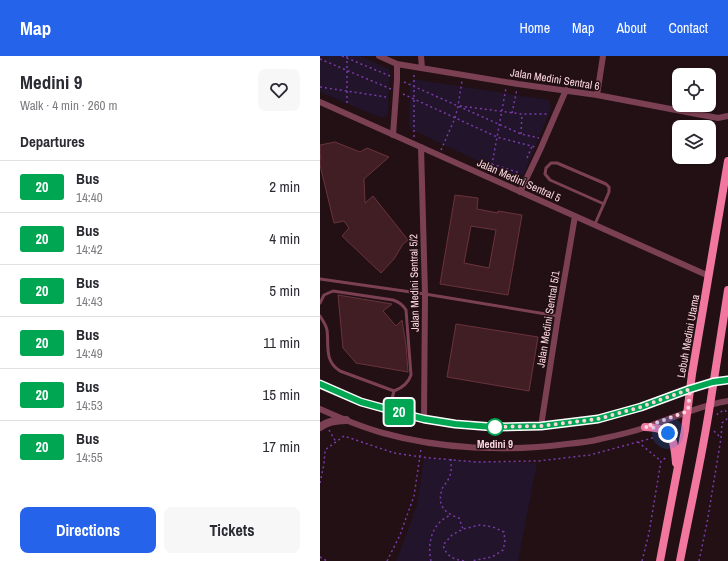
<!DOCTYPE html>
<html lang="en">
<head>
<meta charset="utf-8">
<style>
  body { margin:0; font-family:"Archivo Narrow",sans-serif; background:#f7f7f7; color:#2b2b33; height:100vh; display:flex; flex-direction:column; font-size:15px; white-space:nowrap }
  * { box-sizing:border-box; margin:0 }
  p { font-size:13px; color:#7c7c81 }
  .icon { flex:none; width:22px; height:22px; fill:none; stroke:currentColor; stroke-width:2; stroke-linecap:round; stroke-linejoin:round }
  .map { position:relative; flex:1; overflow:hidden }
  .drawer { display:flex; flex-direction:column; background:#fff; width:320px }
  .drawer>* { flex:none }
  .badge { padding:0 8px; border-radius:3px; font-size:14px; line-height:26px }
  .buttons { position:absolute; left:352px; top:12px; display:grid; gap:8px }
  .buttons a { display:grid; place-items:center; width:44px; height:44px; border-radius:8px; background:#fff; box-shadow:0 1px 3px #0004; font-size:20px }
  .you { position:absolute; width:20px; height:20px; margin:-10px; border:3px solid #fff; border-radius:50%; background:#1a73e8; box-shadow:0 0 0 6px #1a73e833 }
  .map>.badge { position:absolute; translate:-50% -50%; box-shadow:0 0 0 2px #fff }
  h2 { padding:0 20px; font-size:15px; line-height:36px }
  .round { display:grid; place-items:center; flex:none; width:42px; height:42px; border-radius:8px; background:#f7f7f7 }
  .overview { display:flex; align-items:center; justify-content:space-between; height:68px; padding:0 20px }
  h1 { font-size:19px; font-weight:700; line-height:30px }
  .cta { display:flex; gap:8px; margin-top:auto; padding:8px 20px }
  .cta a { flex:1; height:46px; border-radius:8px; background:#2563eb; color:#fff; font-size:16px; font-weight:700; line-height:46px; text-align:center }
  .cta a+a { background:#f7f7f7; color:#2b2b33 }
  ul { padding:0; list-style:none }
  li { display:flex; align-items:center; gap:12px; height:52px; padding:0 20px; border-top:1px solid #e1e1e2 }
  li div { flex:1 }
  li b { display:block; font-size:15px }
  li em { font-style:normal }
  li .badge { min-width:44px; font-weight:700; text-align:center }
  header { display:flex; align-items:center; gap:24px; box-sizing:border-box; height:56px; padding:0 20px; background:#2563eb; color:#fff }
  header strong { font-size:19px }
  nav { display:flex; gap:22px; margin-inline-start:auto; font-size:14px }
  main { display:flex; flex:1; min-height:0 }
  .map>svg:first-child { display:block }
  .park { fill:#22142b }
  .building { fill:#411e24; stroke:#6a333c; fill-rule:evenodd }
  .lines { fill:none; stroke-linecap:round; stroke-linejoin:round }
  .path { stroke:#7a3ba9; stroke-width:1.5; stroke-dasharray:2 3; stroke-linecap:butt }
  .service { stroke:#7c4054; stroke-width:3 }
  .minor { stroke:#7c4054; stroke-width:6 }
  .tertiary { stroke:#7c4054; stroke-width:8 }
  .secondary { stroke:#f177a1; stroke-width:8 }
  .line-casing { stroke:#fff; stroke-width:9 }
  .line { stroke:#00a651; stroke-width:6 }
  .walk { stroke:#fbd6df; stroke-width:4; stroke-dasharray:0 7.2 }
  .stop-dot { fill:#fff; stroke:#00a651; stroke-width:2 }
  .labels { text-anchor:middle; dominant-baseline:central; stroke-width:3; stroke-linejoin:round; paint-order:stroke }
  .street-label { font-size:11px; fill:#fbd6df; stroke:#221014 }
  .stop-label { font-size:11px; font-weight:bold; fill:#fbd6df; stroke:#221014 }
</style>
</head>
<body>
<header>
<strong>Map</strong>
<nav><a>Home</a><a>Map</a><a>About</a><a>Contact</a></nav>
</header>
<main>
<section class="drawer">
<div class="overview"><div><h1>Medini 9</h1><p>Walk · 4 min · 260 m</p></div><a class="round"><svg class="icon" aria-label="heart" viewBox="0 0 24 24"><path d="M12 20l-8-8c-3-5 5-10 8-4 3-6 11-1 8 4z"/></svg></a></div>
<h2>Departures</h2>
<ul>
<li><span class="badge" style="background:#00a651;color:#fff">20</span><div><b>Bus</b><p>14:40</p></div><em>2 min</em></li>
<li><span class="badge" style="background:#00a651;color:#fff">20</span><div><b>Bus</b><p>14:42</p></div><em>4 min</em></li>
<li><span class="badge" style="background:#00a651;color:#fff">20</span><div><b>Bus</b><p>14:43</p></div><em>5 min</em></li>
<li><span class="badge" style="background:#00a651;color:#fff">20</span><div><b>Bus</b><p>14:49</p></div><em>11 min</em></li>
<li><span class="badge" style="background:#00a651;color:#fff">20</span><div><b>Bus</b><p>14:53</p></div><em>15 min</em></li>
<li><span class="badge" style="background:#00a651;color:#fff">20</span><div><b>Bus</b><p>14:55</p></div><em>17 min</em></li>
</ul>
<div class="cta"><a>Directions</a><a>Tickets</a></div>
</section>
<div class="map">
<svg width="408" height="505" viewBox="0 0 408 505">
  <rect width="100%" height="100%" fill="#221014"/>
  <path class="park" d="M0,0H40L69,13V18L68,58L65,61H59L0,36Z
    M93,23L229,44L231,52L204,118L199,121L189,120L91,73L89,70L90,27Z
    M104,402L155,405L217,407L198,505H76L78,501L97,449Z"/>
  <path class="building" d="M15,86L40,96L47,92L69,101L44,123L45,147L53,140L88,184L83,188L74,203L61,217L22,180L29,172L24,165L14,167L0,109V103H1L0,97V89Z
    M135,139L158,142L157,153L178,157V155L202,159L188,239L120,228ZM151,170L176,174L169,212L144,207Z
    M18,239L72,248L63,255L76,270L82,264L86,289L88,316L36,307L23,292Z
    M136,268L218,281L209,335L127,321Z"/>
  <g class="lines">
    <path class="path" d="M22,0L70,20
      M27,0V50
      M0,3L71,33
      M84,26L201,78L219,82
      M0,31L66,41
      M83,38L177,81L215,91
      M140,50L202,58H228
      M192,57L197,33
      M201,78L202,58
      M94,81V17
      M121,94L135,62L138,50L142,25
      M207,102L212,90
      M172,108L200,117
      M171,114L186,32
      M397,359L398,357L405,354L408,358
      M9,374L16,386
      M394,375L401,382
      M318,386L341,405
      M131,403C131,410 132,416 129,422C127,426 124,429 122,433C117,449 124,457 139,462L143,473
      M0,427L4,408L5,394L24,380L74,397L100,401L156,406L218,405L270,399L336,381
      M0,501L7,505
      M67,505L80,479L94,440L101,393
      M111,505C108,491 110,476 120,466C123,463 127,461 130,459
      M144,505C133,503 127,501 123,489L132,479L143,473L160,469L173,471L184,476L185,486L183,494L172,501L151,505
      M322,505L329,477L341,405L347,401
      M379,505L387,467L401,382L402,367L408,362"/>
    <path class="service" d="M275,168L289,136V131L286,128L237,107H231L226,112L225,118L230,124L284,148
      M0,223L105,238L238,260
      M0,247L4,239L13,235L73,244C80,246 83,249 86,254L91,319C88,328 82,332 74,335L20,315C4,305 9,290 7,274C6,269 3,265 0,260
      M69,354L74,335"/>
    <path class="minor" d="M59,0L77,8L198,28L277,39L398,62L408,60
      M101,0L102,12
      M277,39L283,0
      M0,46L389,220
      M73,79L77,24V8
      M101,91L105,238L104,363
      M200,136L220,94L246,34
      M0,328L41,346L69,354L104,363L135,368L173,371L221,370L279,363L321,351L370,333L393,326L408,324
      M0,353C20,362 41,371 63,377C120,393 187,396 247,388C258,387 269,386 280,383C295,380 312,376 327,371C354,361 380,350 408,345
      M221,370L238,260L255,160"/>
    <path class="tertiary" d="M0,371C8,365 16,364 26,364"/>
    <path class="secondary" d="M325,371C353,372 354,382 356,407
      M340,505L365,374L372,318L408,105
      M360,505C370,453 382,401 390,349C396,311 402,273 408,234"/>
  </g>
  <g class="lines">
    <g class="line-casing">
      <path id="line" d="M0,328L41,346L92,360L104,363L135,368L173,371L221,370L278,363L321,351L370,333L393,326L408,324"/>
    </g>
    <use href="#line" class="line"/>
    <path class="walk" d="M175,371H173L221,370L278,363L321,351L370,333L368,355L325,371L336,372L348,377"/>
  </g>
  <circle class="stop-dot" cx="175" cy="371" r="8"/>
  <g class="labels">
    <g class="street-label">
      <text transform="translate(235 23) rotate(9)">Jalan Medini Sentral 6</text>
      <text transform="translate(199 124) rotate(24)">Jalan Medini Sentral 5</text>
      <text transform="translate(94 227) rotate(-91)">Jalan Medini Sentral 5/2</text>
      <text transform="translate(228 263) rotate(-81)">Jalan Medini Sentral 5/1</text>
      <text transform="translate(368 280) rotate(-80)">Lebuh Medini Utama</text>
    </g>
    <g class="stop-label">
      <text x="175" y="388">Medini 9</text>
    </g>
  </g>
</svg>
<div class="buttons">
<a><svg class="icon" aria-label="locate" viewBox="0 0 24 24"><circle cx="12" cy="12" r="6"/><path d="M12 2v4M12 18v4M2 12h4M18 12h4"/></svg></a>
<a><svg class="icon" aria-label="layers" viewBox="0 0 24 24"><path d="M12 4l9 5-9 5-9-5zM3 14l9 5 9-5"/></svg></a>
</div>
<div class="you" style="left:348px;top:377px"></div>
<b class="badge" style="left:79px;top:356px;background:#00a651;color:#fff">20</b>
</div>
</main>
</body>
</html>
